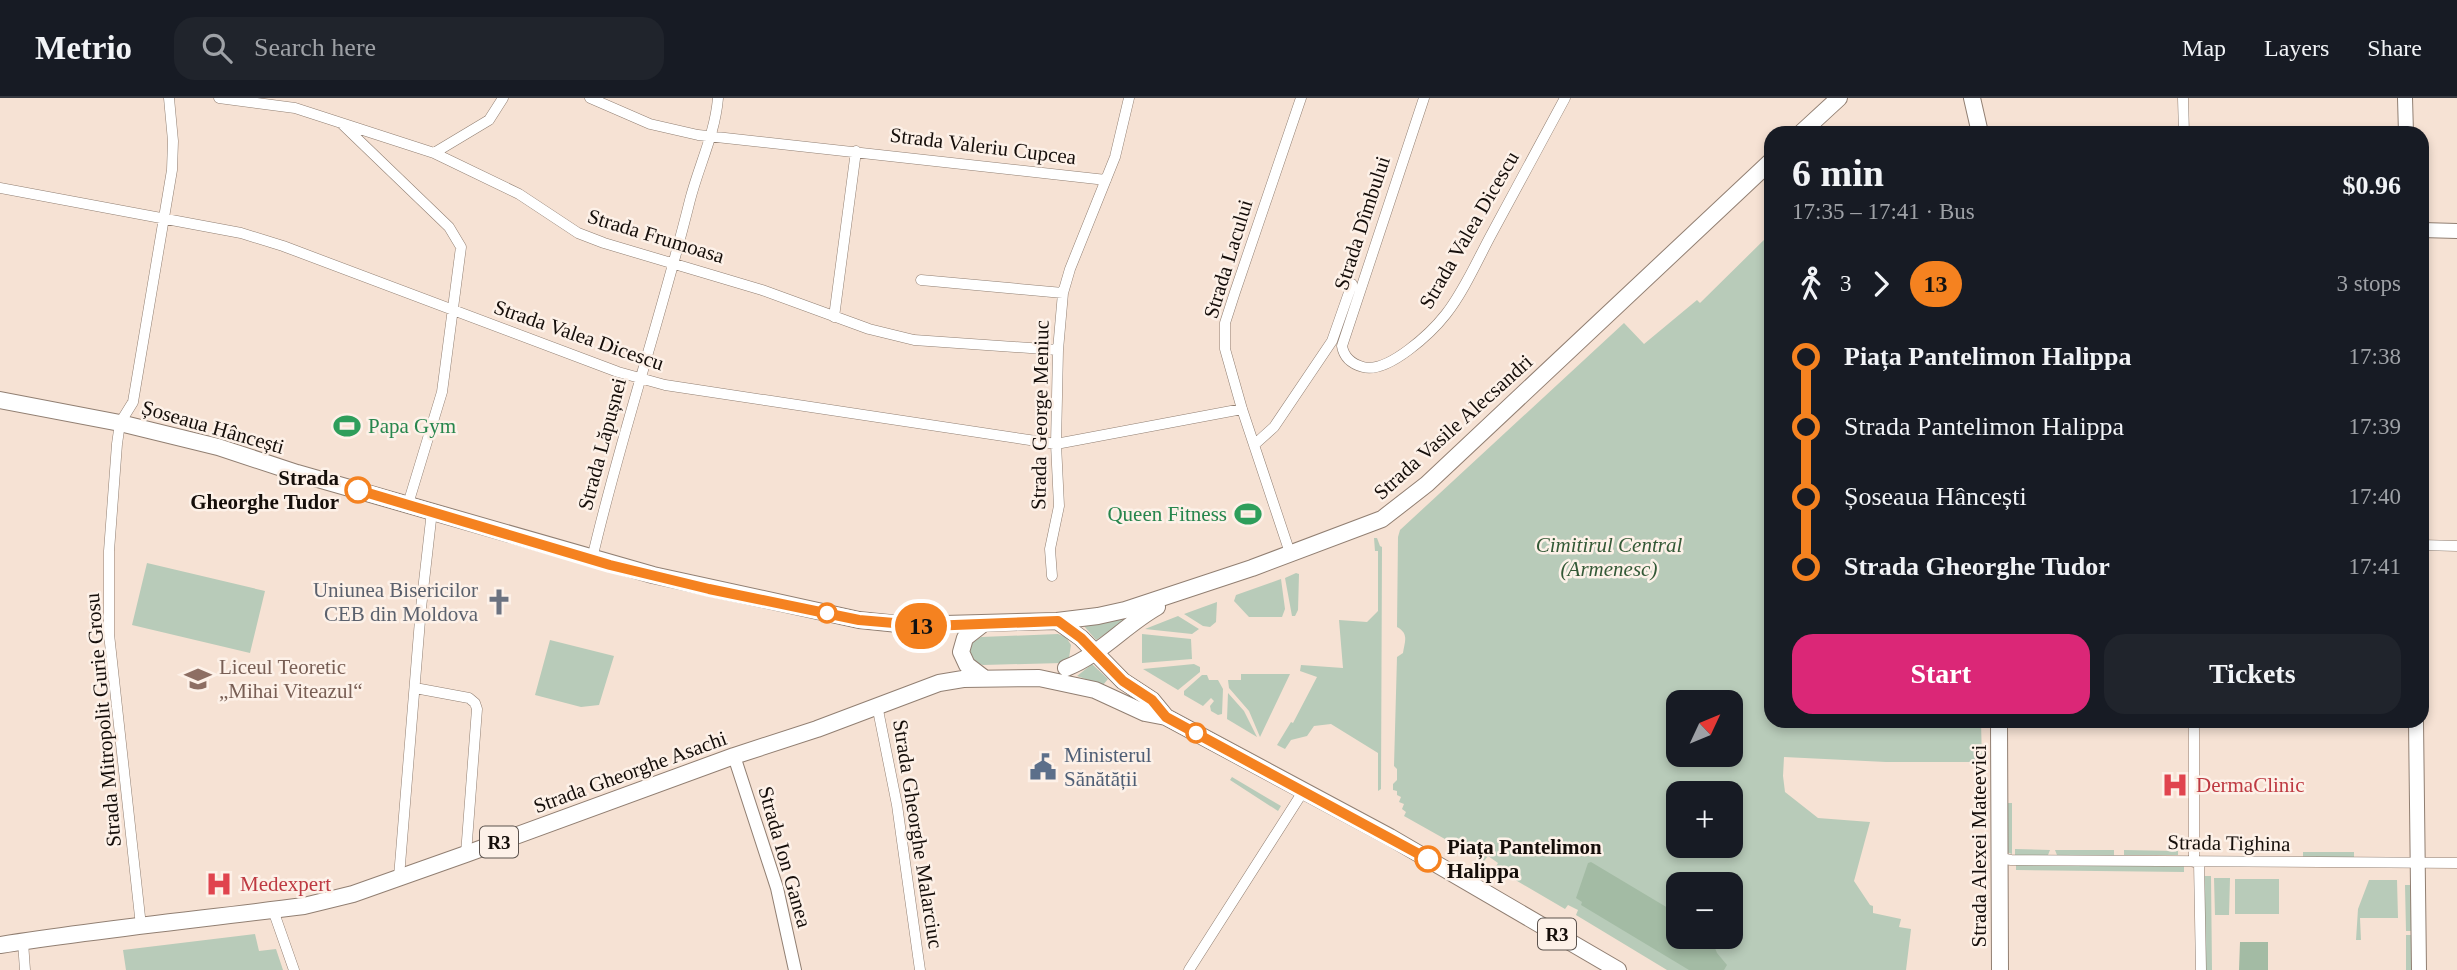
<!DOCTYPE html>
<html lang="en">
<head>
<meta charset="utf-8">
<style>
  body { margin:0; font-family:Georgia,serif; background:#20242c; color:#f1f3f6; height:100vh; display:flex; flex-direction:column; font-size:26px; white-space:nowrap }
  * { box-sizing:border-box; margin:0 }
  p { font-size:23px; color:#9ea1a6 }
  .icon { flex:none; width:38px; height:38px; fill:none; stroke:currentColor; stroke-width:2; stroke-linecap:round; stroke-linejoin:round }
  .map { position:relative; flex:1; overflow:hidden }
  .side { position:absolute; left:1764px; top:28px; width:665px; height:602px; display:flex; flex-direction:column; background:#171b24; border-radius:21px; box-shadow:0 4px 10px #0003 }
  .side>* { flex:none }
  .badge { padding:0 14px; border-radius:23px; font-size:24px; line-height:46px }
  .needle { width:46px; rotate:46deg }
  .tools { position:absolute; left:1666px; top:592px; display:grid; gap:14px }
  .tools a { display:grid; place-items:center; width:77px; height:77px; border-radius:14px; background:#171b24; box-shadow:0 4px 10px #0003; font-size:35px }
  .map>.badge { position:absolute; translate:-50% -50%; box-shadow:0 0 0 4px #fff }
  .legs { display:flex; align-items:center; gap:10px; height:77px; padding:0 28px; font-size:23px }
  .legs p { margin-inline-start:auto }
  .overview { display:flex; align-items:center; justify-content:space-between; height:119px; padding:0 28px }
  h1 { font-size:38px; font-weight:600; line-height:52px }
  .cta { display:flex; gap:14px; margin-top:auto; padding:14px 28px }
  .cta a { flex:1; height:80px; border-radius:21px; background:#db2777; color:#fff; font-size:28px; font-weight:600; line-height:80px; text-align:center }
  .cta a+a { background:#20242c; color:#f1f3f6 }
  ul { padding:0 28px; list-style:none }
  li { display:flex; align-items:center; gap:24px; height:70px; font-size:26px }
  li i { display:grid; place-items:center; width:10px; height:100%; margin:0 9px; background:currentColor }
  li i::after { content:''; width:18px; height:18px; margin:-9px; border:5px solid; border-radius:50%; background:#171b24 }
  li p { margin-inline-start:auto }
  li:first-child i { background:linear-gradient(#0000 50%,currentColor 0) }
  li:last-child i { background:linear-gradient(currentColor 50%,#0000 0) }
  header { display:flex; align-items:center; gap:42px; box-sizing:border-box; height:98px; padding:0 35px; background:#171b24; border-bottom:2px solid #363941 }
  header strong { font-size:33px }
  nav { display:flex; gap:38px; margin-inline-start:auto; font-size:24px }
  .search { width:490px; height:63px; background:#20242c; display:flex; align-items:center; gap:18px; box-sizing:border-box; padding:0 24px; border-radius:21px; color:#9ea1a6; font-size:26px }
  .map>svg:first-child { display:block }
  .green { fill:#b8cbb9; fill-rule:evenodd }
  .forest { fill:#a3bba4 }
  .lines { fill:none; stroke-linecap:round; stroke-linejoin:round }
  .minor-casing { stroke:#917f72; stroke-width:11 }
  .tertiary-casing { stroke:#917f72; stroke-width:14 }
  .secondary-casing { stroke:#917f72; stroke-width:16 }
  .primary-casing { stroke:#917f72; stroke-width:18 }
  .minor { stroke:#fff; stroke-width:10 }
  .tertiary { stroke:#fff; stroke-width:12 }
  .secondary { stroke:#fff; stroke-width:14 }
  .primary { stroke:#fff; stroke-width:16 }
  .line-1-casing { stroke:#fff; stroke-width:16 }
  .line-1 { stroke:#f58220; stroke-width:10 }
  .stop-1-dot { fill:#fff; stroke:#f58220; stroke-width:3.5 }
  .labels { text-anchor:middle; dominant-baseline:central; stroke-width:5; stroke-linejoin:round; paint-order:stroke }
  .shield { fill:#fdf1e8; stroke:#5b524d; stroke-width:2 }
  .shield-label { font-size:19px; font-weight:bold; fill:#150e0a }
  .street-label { font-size:21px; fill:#150e0a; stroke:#fdf1e8 }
  .leisure-label { font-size:21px; fill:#27864d; stroke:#fdf1e8; text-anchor:start }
  .stop-label { font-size:21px; font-weight:bold; fill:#150e0a; stroke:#fdf1e8; text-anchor:end }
  .park-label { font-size:21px; font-style:italic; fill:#335936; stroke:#fdf1e8 }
  .worship-label { font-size:21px; fill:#5b616d; stroke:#fdf1e8; text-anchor:end }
  .education-label { font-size:21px; fill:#785e54; stroke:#fdf1e8; text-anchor:start }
  .service-label { font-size:21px; fill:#4e5e75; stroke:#fdf1e8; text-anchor:start }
  .health-label { font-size:21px; fill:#be3a42; stroke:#fdf1e8; text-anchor:start }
</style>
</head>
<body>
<header>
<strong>Metrio</strong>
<div class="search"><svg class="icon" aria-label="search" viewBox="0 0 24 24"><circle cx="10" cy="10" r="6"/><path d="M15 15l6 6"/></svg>Search here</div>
<nav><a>Map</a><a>Layers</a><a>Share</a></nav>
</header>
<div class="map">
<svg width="2457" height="872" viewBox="0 0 2457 872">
  <rect width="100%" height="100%" fill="#f6e2d4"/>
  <path class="green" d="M1771,135V623H1981L1982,664H1886L1784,659L1783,678L1785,694L1818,720L1870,724L1854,783L1870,807L1873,808V815L1901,821L1899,829L1911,831L1906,872H1667L1576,817L1578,812L1568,807L1565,811L1495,770L1498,765L1488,758L1484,763L1404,718L1406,714L1402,711L1404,706L1399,704L1401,699L1397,697V693L1393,692V686L1397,682V671L1394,668L1397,559L1403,555C1404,545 1410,536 1397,529L1398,439L1400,432L1624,225L1644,246L1697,202L1700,205ZM1678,604H1731V656H1678ZM1678,695H1731V747H1678ZM1678,786H1731V838H1678Z
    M1374,440H1377L1380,448L1382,449L1381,691L1378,693V655L1331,626L1314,628L1307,638L1291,642L1285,651L1277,647L1291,624L1293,625L1317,579L1300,573L1301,567L1343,570L1339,522L1367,524L1378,513V453H1375Z
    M147,465L265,493L250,555L132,527Z
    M1296,475L1299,476L1298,512L1295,518H1292L1285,480Z
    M1281,481L1285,511L1282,519H1249L1234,503L1236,497Z
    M1217,504L1216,524L1210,529L1203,528L1184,516Z
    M1178,518L1199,531L1192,536L1145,531Z
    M1122,520L1124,524L1096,542L1084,528Z
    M1058,536L1066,539L1071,547L1069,560L1062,565L983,567L976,565L970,554L972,545L981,539Z
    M1142,536L1191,541L1192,561L1142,565Z
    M550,542L614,558L599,607L581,609L535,597Z
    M1092,566L1108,581L1103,587L1077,578Z
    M1194,566L1200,569V574L1178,592L1143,571Z
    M1241,576H1290L1260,639L1249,613L1229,590L1228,582H1241Z
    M1202,577H1207L1209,582H1218L1223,591L1222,616L1218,617L1211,613L1210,608L1214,603L1211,600L1203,608L1184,597V593Z
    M1228,595L1244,613L1257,639L1227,621Z
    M1232,679L1281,708L1278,713L1230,682Z
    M2005,705H2012V756L2006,754Z
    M2015,751L2050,752L2048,757H2015Z
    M2055,752H2114V758L2057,757Z
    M2124,752L2178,753V757H2124Z
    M2303,754H2354V759H2303Z
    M2016,767L2184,768V774L2016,772Z
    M2204,778H2211L2212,872H2205Z
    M2214,780H2230L2229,817H2215Z
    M2235,781H2279V816H2235Z
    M2369,782H2397L2398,820H2360L2361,842H2356L2358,811Z
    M2405,787H2413V833H2406Z
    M255,836L259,853L276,851L283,872H126L123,852Z
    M2406,837H2413V872H2406Z"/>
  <path class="forest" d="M1591,764L1678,816V838H1710L1717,855L1727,867L1724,872H1689L1581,807L1582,804L1576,800L1588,765Z
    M2240,844H2268V872H2239Z"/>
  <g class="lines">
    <g class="minor-casing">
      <path id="minor" d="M219,0L295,10L434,55L519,96L578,135L604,145L762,192L869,231L914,242L1058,252
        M590,0L650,26L698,37L1106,82
        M1424,0L1342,248C1344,260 1352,266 1363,269C1388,276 1432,234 1446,216C1464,193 1477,163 1491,137C1516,91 1540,46 1565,0
        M2183,0L2184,35
        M341,25L449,129L461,149L442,294L408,406
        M434,55L489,22L503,0
        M0,90L241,135L283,148L618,274L665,287L1056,346L1242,311
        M921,182L1063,195
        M834,219L856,53
        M1254,347L1274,329L1332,243L1352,186
        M2422,447L2457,448
        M1290,455L1242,311L1225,251V225L1235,194L1301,0
        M592,461C620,340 660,223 690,102C699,67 715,36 718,0
        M1052,478L1050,451L1059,408L1056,346L1058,252L1063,195L1070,171L1115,59L1129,0
        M415,590L469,600L475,605L477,611L466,756
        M877,607L897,707L920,872
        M2194,623V764
        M2000,760L2011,762L2457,765
        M2199,764L2201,872
        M399,779L421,510L432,413
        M273,812L294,872
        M141,828L109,536V453L117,346L120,325L133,304L172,72L173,43L169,0
        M23,844L25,872
        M1189,872L1304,692"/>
    </g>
    <g class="tertiary-casing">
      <path id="tertiary" d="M734,658L777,790L795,872"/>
    </g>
    <g class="secondary-casing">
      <path id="secondary" d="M2405,0L2406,35
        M2422,132L2457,133
        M2416,623L2419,872"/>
    </g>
    <g class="primary-casing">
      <path id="primary" d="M1972,0L1980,35
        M1801,35L1839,0
        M0,302L120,325L218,349L297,375L653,477L859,522L908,527L1057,523L1098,518L1125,512L1252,470L1382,421L1427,386L1771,63
        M1057,523L1081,540L1123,583L1152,602L1166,619
        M983,526L965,540L961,554L967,567L984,580
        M1066,570C1100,557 1125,527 1157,509
        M1999,623L2000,872
        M0,847C101,831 203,821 304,808L353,796L466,756L734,658L817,631L939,585L963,581L1039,580L1095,592L1145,615L1166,619L1390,739L1618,872"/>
    </g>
    <use href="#minor" class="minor"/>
    <use href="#tertiary" class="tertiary"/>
    <use href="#secondary" class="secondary"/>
    <use href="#primary" class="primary"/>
  </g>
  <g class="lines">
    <g class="line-1-casing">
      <path id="line-1" d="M358,392L610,467L709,491L859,522L929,528L1058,523L1081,540L1123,583L1152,602L1166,619L1428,761"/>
    </g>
    <use href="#line-1" class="line-1"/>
  </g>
  <defs>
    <g id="stadium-bare" transform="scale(2.1)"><path d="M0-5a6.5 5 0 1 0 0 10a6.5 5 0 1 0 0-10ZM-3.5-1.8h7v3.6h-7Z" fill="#2e9e5b" stroke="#fdf1e8" stroke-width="2.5" paint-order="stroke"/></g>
    <g id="church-bare" transform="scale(2.1)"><path d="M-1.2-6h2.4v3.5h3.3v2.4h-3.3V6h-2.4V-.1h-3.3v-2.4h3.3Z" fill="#6b7280" stroke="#fdf1e8" stroke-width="2.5" paint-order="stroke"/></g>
    <g id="school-bare" transform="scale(2.1)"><path d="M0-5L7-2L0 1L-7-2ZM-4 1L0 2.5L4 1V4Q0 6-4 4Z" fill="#8d6e63" stroke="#fdf1e8" stroke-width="2.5" paint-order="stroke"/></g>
    <g id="civic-bare" transform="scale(2.1)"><path d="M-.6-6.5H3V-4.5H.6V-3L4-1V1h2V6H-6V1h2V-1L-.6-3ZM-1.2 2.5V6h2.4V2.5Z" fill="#5c6f8a" stroke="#fdf1e8" stroke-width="2.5" paint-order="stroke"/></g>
    <g id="hospital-bare" transform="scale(2.1)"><path d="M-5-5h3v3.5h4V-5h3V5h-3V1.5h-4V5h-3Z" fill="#e0444e" stroke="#fdf1e8" stroke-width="2.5" paint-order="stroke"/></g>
  </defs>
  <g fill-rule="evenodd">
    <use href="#stadium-bare" x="347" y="328"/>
    <use href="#stadium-bare" x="1248" y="416"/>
    <use href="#church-bare" x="499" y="504"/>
    <use href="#school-bare" x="198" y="581"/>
    <use href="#civic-bare" x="1043" y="669"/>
    <use href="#hospital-bare" x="2175" y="687"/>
    <use href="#hospital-bare" x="219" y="786"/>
  </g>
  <g class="stop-1-dot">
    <circle cx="358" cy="392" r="12"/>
    <circle cx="827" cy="515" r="9"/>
    <circle cx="1196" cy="635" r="9"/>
    <circle cx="1428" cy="761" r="12"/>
  </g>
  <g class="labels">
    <g class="shield">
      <rect x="480" y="728.5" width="38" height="31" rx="5"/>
      <rect x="1538" y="820.5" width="38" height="31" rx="5"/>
    </g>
    <g class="shield-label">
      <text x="499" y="744">R3</text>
      <text x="1557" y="836">R3</text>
    </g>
    <g class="street-label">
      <text transform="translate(983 48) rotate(7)">Strada Valeriu Cupcea</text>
      <text transform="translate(1362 125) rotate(-72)">Strada Dîmbului</text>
      <text transform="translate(1469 132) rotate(-60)">Strada Valea Dicescu</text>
      <text transform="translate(656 138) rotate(17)">Strada Frumoasa</text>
      <text transform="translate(1228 161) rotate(-73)">Strada Lacului</text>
      <text transform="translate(579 237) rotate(19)">Strada Valea Dicescu</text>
      <text transform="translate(1040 317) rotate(-89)">Strada George Meniuc</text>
      <text transform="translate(213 329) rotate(16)">Șoseaua Hâncești</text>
      <text transform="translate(1453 329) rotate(-42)">Strada Vasile Alecsandri</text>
      <text transform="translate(602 346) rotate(-75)">Strada Lăpușnei</text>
      <text transform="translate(103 622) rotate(-95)">Strada Mitropolit Gurie Grosu</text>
      <text transform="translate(630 674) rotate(-20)">Strada Gheorghe Asachi</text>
      <text transform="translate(918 736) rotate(81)">Strada Gheorghe Malarciuc</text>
      <text transform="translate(2229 745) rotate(1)">Strada Tighina</text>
      <text transform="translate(1979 748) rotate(-90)">Strada Alexei Mateevici</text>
      <text transform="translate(785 759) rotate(74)">Strada Ion Ganea</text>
    </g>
    <g class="leisure-label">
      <text x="368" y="328">Papa Gym</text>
      <text x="1227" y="416" text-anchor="end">Queen Fitness</text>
    </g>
    <g class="stop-label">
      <text x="339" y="380">Strada<tspan x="339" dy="24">Gheorghe Tudor</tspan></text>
      <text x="1447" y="749" text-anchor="start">Piața Pantelimon<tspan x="1447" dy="24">Halippa</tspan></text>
    </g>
    <g class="park-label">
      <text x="1609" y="447">Cimitirul Central<tspan x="1609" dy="24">(Armenesc)</tspan></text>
    </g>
    <g class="worship-label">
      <text x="478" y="492">Uniunea Bisericilor<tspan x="478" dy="24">CEB din Moldova</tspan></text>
    </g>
    <g class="education-label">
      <text x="219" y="569">Liceul Teoretic<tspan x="219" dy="24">„Mihai Viteazul“</tspan></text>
    </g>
    <g class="service-label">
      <text x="1064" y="657">Ministerul<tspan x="1064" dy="24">Sănătății</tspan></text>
    </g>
    <g class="health-label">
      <text x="2196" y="687">DermaClinic</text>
      <text x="240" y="786">Medexpert</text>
    </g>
  </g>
</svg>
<div class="tools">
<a><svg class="needle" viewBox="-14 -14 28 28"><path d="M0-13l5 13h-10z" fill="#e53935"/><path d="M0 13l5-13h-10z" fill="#9ea1a6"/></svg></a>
<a>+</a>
<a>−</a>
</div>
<b class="badge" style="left:921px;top:528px;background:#f58220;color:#111">13</b>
<section class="side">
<div class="overview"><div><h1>6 min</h1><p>17:35 – 17:41 · Bus</p></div><b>$0.96</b></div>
<div class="legs"><svg class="icon" aria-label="walk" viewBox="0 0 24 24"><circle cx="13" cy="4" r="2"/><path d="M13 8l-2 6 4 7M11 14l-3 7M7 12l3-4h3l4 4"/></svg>3<svg class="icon" aria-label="forward" viewBox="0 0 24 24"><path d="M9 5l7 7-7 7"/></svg><b class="badge" style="background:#f58220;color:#111">13</b><p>3 stops</p></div>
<ul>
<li><i style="color:#f58220"></i><b>Piața Pantelimon Halippa</b><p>17:38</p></li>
<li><i style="color:#f58220"></i><span>Strada Pantelimon Halippa</span><p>17:39</p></li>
<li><i style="color:#f58220"></i><span>Șoseaua Hâncești</span><p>17:40</p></li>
<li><i style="color:#f58220"></i><b>Strada Gheorghe Tudor</b><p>17:41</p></li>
</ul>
<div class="cta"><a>Start</a><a>Tickets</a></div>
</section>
</div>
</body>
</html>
